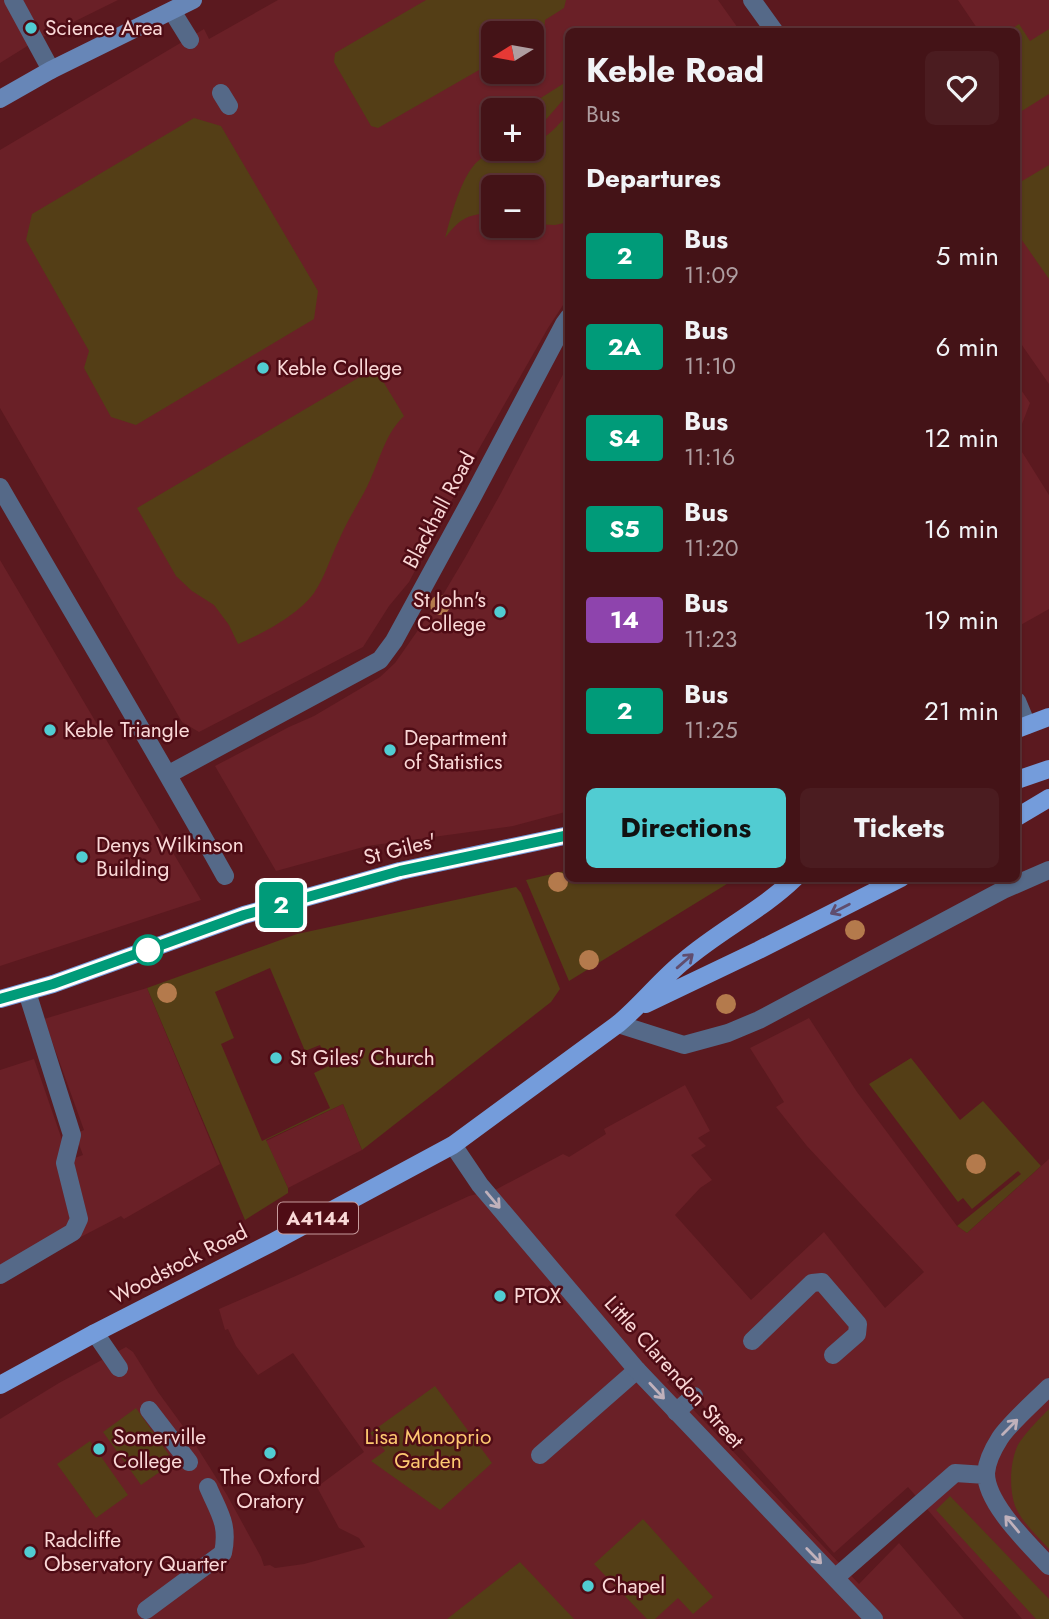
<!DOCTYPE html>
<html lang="en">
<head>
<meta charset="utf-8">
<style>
  body { margin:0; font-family:Jost,sans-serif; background:#4b1c20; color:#f1f3f6; height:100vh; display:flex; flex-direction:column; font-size:26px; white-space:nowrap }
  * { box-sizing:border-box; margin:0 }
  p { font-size:23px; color:#af9ea1 }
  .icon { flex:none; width:38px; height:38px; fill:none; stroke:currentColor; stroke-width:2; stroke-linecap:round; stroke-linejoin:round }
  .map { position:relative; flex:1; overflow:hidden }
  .drawer { position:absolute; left:565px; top:28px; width:455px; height:854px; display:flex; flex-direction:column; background:#441317; border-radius:10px; box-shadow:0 2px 5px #0004,0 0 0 2px #5c3236 }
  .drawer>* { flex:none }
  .badge { padding:0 14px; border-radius:5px; font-size:24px; line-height:46px }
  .needle { width:46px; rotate:259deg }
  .fabs { position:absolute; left:481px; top:21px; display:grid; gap:14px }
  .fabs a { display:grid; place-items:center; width:63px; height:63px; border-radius:10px; background:#441317; box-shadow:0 2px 5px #0004,0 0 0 2px #5c3236; font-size:35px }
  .map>.badge { position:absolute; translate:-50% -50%; box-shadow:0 0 0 4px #fff }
  h2 { padding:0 21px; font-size:26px; line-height:63px }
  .round { display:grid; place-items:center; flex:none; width:74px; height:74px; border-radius:10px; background:#4b1c20 }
  .headline { display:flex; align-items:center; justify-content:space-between; height:119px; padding:0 21px }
  h1 { font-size:33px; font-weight:700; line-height:52px }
  .action { display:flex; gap:14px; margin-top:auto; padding:14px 21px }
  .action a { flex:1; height:80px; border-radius:10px; background:#51ccd2; color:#111; font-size:28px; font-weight:700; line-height:80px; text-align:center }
  .action a+a { background:#4b1c20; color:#f1f3f6 }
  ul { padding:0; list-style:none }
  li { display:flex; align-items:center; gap:21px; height:91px; padding:0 21px }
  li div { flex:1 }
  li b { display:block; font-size:26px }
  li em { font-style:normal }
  li .badge { min-width:77px; font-weight:700; text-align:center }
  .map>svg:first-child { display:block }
  .built { fill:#6a2027; fill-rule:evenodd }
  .green { fill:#543e16; fill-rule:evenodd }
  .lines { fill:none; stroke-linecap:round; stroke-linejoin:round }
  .lane { stroke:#556988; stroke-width:18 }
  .street { stroke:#556988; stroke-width:18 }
  .secondary { stroke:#6786b7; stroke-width:18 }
  .primary { stroke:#749cdb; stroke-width:18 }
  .tree { fill:#b47a4c }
  .oneway { stroke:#604d6e }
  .oneway2 { stroke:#c0b1bb }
  .line-casing { stroke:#fff; stroke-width:16 }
  .line { stroke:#009b79; stroke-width:10 }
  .poi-dot { fill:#51ccd2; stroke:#4f0c15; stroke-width:2.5 }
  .stop-dot { fill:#fff; stroke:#009b79; stroke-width:3.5 }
  .labels { text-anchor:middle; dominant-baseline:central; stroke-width:5; stroke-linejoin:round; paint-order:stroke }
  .shield { fill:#4f0c15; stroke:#c79b9d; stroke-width:2 }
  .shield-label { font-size:19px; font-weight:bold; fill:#fad8d7 }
  .poi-label { font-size:21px; fill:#fad8d7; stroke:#4f0c15; text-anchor:start }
  .street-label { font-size:21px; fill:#fad8d7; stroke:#4f0c15 }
  .park-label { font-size:21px; fill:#fdc971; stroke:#4f0c15 }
</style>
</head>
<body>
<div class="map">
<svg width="1049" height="1619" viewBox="0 0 1049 1619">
  <rect width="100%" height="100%" fill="#5b191f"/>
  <path class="built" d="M0,0H118L37,40L0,63Z
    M278,0H718L740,31L569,32V296L548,328L476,454L409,582L389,606L363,647L199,732L182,722L0,408V150L204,29L209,39ZM494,33H532V72H494ZM494,110H532V149H494ZM494,187H532V226H494Z
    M958,0H1049V384L1017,338V32L979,31Z
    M569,363V811L513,826L367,846L276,871L215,766L289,727L314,716L380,677L395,663L444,593L466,556L501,493Z
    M1017,384L1030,403L1017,437Z
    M1017,444L1049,495V609L1017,627Z
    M0,560L201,900L0,966Z
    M147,988L220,1164L124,1219L121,1216L0,1279V1070L34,1059L69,1160L83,1155L75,1134L84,1130L44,1019Z
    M809,1018L857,1092L957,1226L967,1233L1049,1159V1619H1022L908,1487L834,1553L676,1375L667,1382L859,1584L899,1543L964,1619H0V1419L59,1383L126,1347L133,1352L158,1392L188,1433L227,1495L261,1557L264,1566L270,1565L275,1568L304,1564L365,1547L359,1538L339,1528L317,1487L364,1452L293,1353L258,1375L236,1346L228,1329L225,1330L219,1309L298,1275L469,1196L497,1189L563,1154L569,1157L606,1134L604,1129L685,1085L710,1131L698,1138L706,1146L691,1155L712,1180L700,1188L675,1215L751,1300L824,1232L885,1308L924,1272L807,1146L776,1107L784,1102L750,1048Z
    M343,1104L362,1150L288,1188L266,1141Z"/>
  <path class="green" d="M426,0H566L564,8L545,20L544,32L532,39V33H494L493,62L378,128L371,126L334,62L335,53Z
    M1019,24L1030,41L1049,29V94L1017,114V32L1008,31Z
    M569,80V93L543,123L532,130V110H522Z
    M569,113V222L555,225L532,224V187H494L493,212C468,215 461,217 445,238C451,216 461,176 478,161C492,149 515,149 532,149V143C548,138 558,125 569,113Z
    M194,118L221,126L318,291L314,319L136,425L111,417L84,368L89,351L26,240L32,214Z
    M1049,165V279L1017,233V184Z
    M375,368L404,416C386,433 381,456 371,478C362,499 348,518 339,540C330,558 325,577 314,593C298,615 262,634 238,644L229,625L214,605L192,591L176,576L137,508Z
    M569,870V878L735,879L569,981L526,880Z
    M516,887L521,893L560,989L551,1002L362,1150L343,1104L266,1140L288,1188V1193L245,1220L147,988L297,934ZM270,968L305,1051L320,1045L329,1066L314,1073L330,1108L262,1141L221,1044L234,1038L215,992Z
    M911,1058L960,1120L983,1101L1041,1166L967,1233L957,1226L1021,1174L1018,1171L972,1209L963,1198L958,1202L869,1084Z
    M435,1386L492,1463L440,1510L371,1461L385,1451L370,1433Z
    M136,1408L174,1462L141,1485L103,1432Z
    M1049,1409V1549C1037,1536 1022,1522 1015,1506C1009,1489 1010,1463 1017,1447C1022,1436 1040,1418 1049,1409Z
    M90,1441L128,1495L96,1518L57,1464Z
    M950,1496L1049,1599V1619H1036L936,1510Z
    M643,1519L713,1597L693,1614L678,1598L655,1619H647L594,1564Z
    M520,1562L574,1619H447Z"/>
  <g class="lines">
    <path class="lane" d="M13,0L51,70
      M172,11L190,40
      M221,93L229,106
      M1017,701L1027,725
      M618,1024L684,1045L728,1033L759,1020L1003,890L1049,870
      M0,1275L73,1232L79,1219L65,1163L72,1135L27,992
      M95,1333L119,1368
      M752,1341L812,1283L822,1282L858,1324L857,1334L833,1355
      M149,1410L189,1462
      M676,1412L694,1396
      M540,1455L637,1370
      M146,1610L223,1553C229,1524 219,1513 208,1487"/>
    <path class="street" d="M752,0L775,32
      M0,487C75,617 152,745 225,876
      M169,774L380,660L394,641L473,496L564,324L569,317
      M453,1145L480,1185L637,1370L874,1619
      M1049,1387C1035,1401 1010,1423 1000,1438C993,1449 987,1460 986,1473C986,1504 1029,1544 1049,1566
      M835,1578L955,1473L986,1475"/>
    <path class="secondary" d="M0,99L51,70L193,0"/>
    <path class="primary" d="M1017,729L1049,717
      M1017,780L1049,769
      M1017,817L1049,798
      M0,999L53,984L244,915L400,871L569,835
      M646,1004L759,950L901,878
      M0,1385L95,1333L273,1242L453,1145L618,1024C642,1004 661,979 685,960C720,930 762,910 795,878"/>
  </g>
  <g class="tree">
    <circle cx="440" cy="605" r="10"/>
    <circle cx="558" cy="882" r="10"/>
    <circle cx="855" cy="930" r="10"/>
    <circle cx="589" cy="960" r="10"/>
    <circle cx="167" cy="993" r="10"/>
    <circle cx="726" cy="1004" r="10"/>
    <circle cx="976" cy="1164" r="10"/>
  </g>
  <defs><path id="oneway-shaft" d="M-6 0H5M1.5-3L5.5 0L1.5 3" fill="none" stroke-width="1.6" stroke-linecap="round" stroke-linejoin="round" transform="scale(1.75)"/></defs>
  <g class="oneway">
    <use href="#oneway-shaft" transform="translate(840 909) rotate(153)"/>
    <use href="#oneway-shaft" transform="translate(685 961) rotate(-41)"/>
  </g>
  <g class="oneway2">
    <use href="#oneway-shaft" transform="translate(493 1200) rotate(50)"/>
    <use href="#oneway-shaft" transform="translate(657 1391) rotate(47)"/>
    <use href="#oneway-shaft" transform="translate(1010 1427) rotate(-45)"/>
    <use href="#oneway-shaft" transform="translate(1012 1524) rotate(-130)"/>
    <use href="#oneway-shaft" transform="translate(814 1556) rotate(46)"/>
  </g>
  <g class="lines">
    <g class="line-casing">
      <path id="line" d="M0,999L53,984L244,915L400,871L569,835"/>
    </g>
    <use href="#line" class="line"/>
  </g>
  <g class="poi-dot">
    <circle cx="31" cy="28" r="7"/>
    <circle cx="263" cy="368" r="7"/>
    <circle cx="500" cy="612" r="7"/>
    <circle cx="50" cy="730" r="7"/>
    <circle cx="390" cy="750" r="7"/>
    <circle cx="82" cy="857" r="7"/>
    <circle cx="276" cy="1058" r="7"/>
    <circle cx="500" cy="1296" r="7"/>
    <circle cx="99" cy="1449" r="7"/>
    <circle cx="270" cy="1453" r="7"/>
    <circle cx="30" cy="1552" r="7"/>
    <circle cx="588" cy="1586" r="7"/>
  </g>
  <circle class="stop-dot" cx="148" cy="950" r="14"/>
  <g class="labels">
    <rect class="shield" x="278" y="1202.5" width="80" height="31" rx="5"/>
    <g class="shield-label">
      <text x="318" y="1218">A4144</text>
    </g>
    <g class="poi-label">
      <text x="45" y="28">Science Area</text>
      <text x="277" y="368">Keble College</text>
      <text x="486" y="600" text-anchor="end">St John's<tspan x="486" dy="24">College</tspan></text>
      <text x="64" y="730">Keble Triangle</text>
      <text x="404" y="738">Department<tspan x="404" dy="24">of Statistics</tspan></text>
      <text x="96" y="845">Denys Wilkinson<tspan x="96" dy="24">Building</tspan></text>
      <text x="290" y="1058">St Giles' Church</text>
      <text x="514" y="1296">PTOX</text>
      <text x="113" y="1437">Somerville<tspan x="113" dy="24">College</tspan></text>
      <text x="270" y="1477" text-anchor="middle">The Oxford<tspan x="270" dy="24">Oratory</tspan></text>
      <text x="44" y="1540">Radcliffe<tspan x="44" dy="24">Observatory Quarter</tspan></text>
      <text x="602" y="1586">Chapel</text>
    </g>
    <g class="street-label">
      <text transform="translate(439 510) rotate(-62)">Blackhall Road</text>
      <text transform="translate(400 849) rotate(-14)">St Giles'</text>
      <text transform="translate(179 1264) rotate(-27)">Woodstock Road</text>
      <text transform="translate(674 1372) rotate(48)">Little Clarendon Street</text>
    </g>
    <g class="park-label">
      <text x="428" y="1437">Lisa Monoprio<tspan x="428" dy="24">Garden</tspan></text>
    </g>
  </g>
</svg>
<div class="fabs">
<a><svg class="needle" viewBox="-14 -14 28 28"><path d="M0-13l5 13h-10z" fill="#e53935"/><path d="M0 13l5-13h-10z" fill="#af9ea1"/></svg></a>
<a>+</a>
<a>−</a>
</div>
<b class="badge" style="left:281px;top:905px;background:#009b79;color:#fff">2</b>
<section class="drawer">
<div class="headline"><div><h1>Keble Road</h1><p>Bus</p></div><a class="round"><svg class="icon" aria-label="heart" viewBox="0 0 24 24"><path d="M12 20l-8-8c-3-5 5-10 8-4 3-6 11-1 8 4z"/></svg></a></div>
<h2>Departures</h2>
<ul>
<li><span class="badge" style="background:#009b79;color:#fff">2</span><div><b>Bus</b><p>11:09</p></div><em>5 min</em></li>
<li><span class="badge" style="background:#009b79;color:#fff">2A</span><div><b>Bus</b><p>11:10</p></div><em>6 min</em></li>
<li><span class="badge" style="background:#009b79;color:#fff">S4</span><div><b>Bus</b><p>11:16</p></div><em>12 min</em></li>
<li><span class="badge" style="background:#009b79;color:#fff">S5</span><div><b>Bus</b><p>11:20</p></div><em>16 min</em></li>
<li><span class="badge" style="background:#8e44ad;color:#fff">14</span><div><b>Bus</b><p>11:23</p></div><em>19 min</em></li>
<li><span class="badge" style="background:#009b79;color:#fff">2</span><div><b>Bus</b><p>11:25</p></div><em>21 min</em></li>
</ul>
<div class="action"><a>Directions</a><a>Tickets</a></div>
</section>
</div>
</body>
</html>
